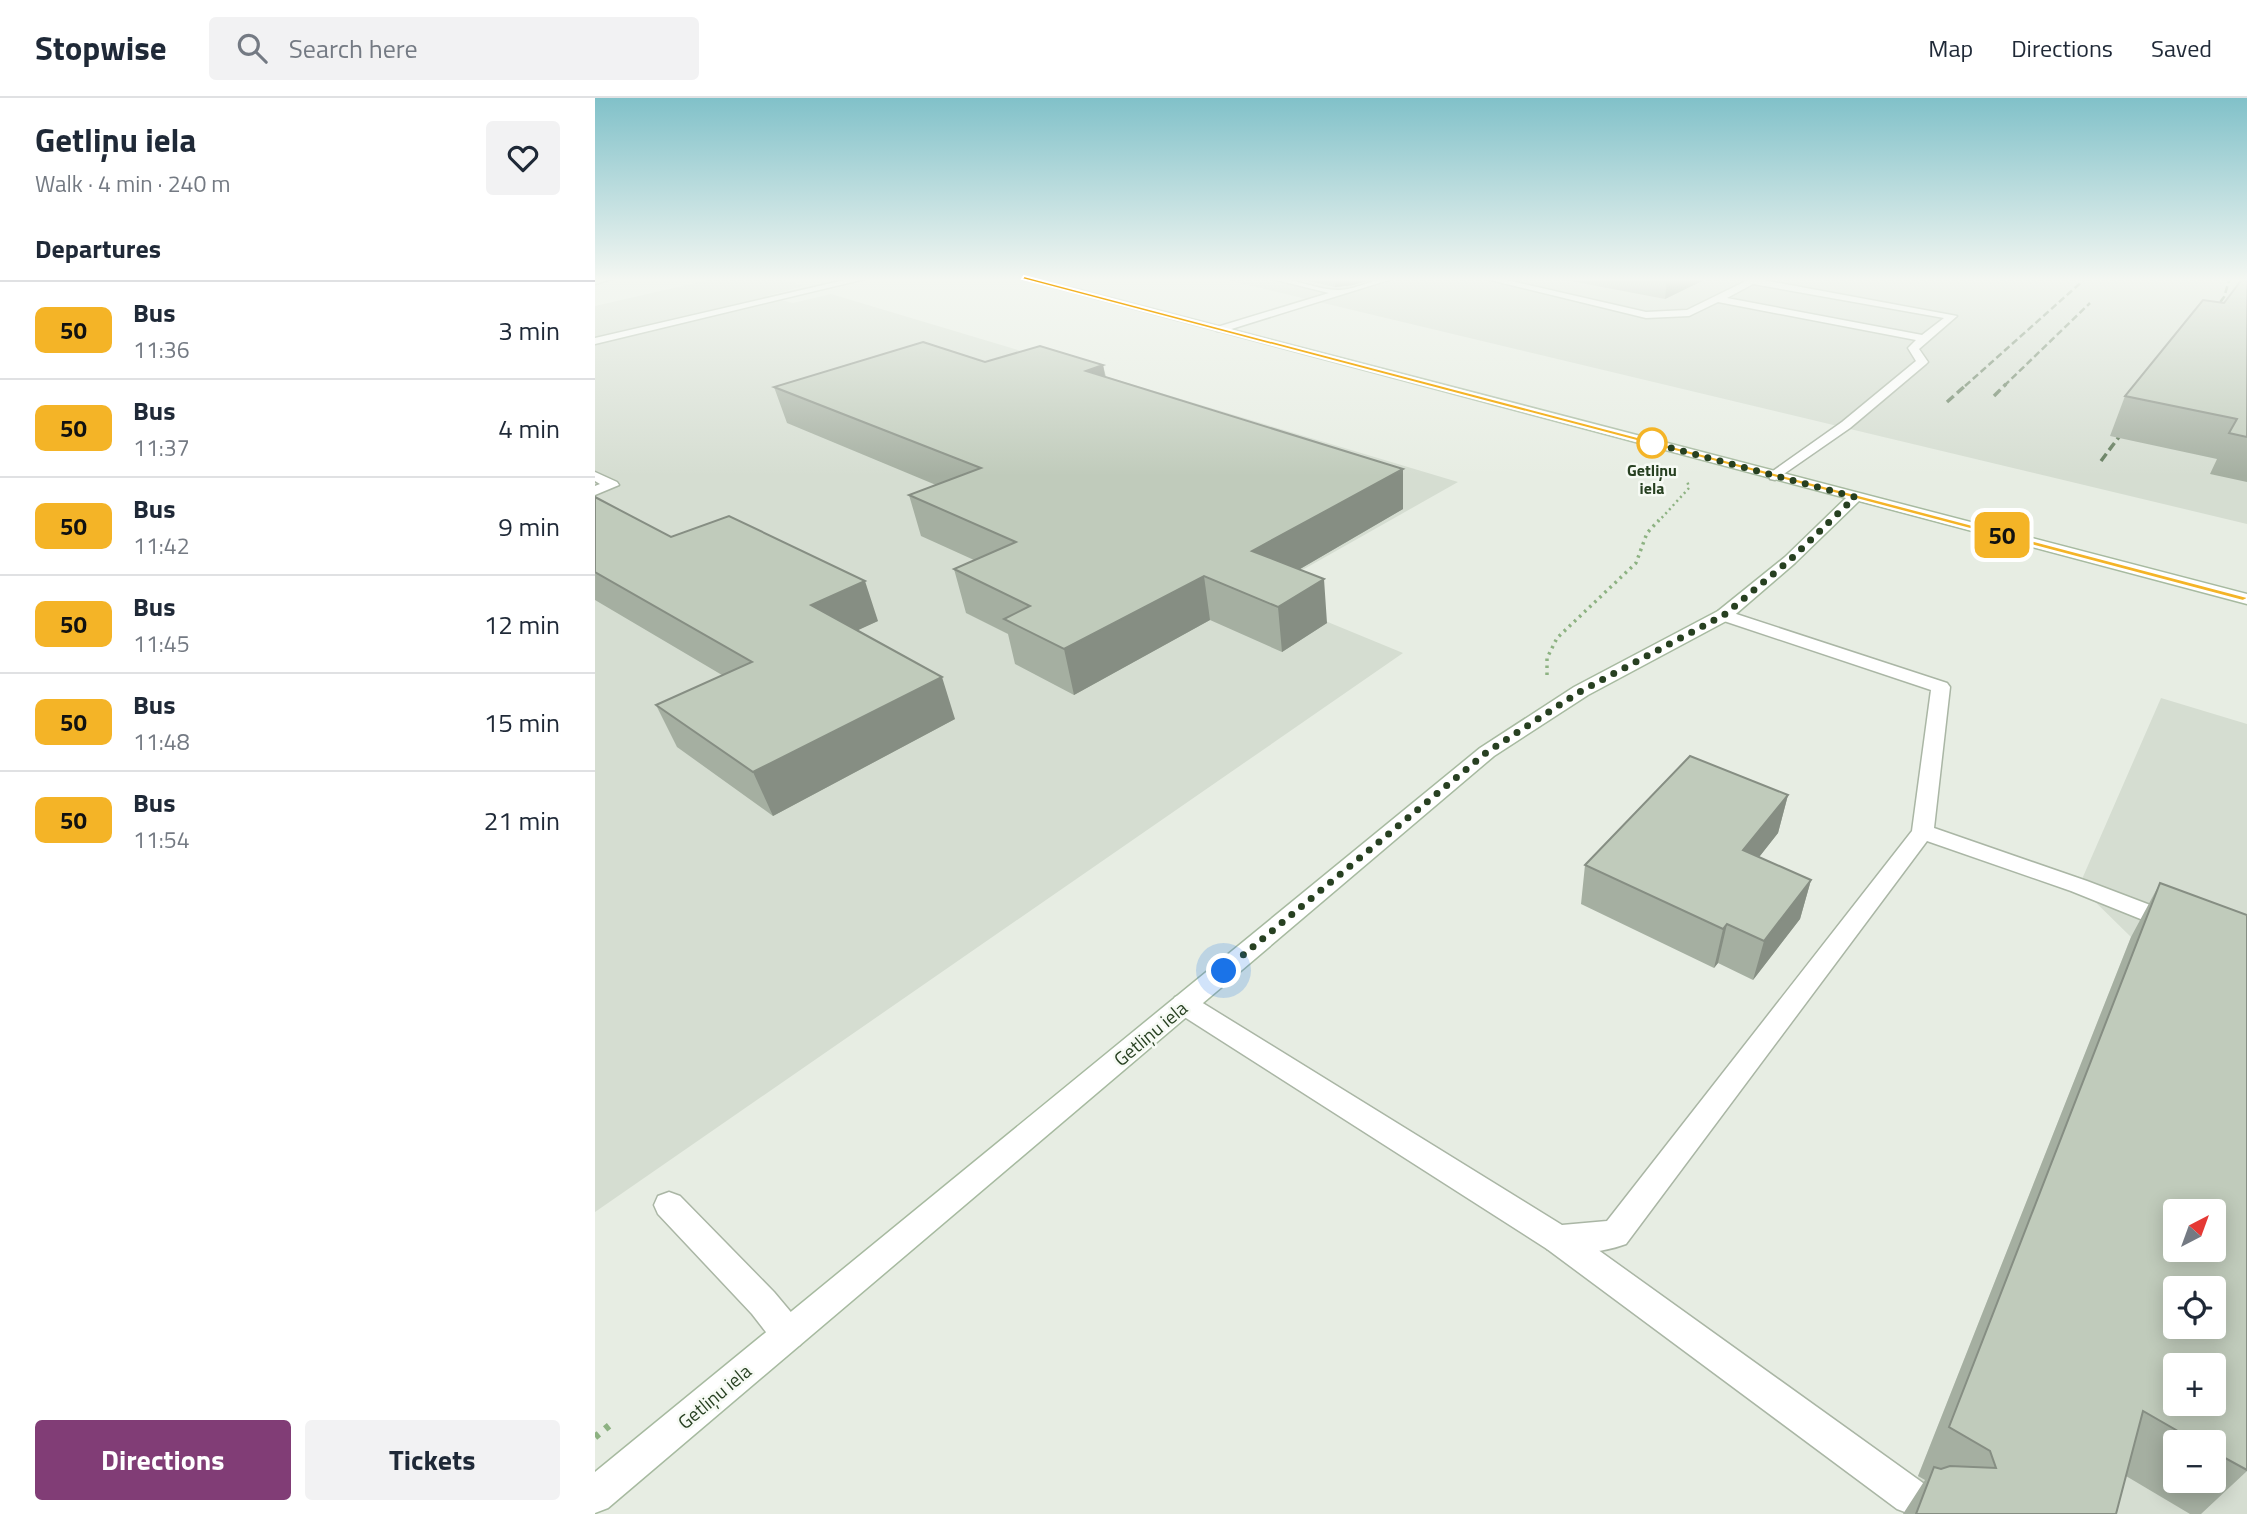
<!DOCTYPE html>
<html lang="en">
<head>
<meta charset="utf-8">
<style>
  body { margin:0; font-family:"Titillium Web",sans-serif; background:#f2f2f3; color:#1f2937; height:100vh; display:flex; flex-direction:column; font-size:26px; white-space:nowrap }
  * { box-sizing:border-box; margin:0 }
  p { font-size:23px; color:#747a83 }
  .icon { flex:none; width:38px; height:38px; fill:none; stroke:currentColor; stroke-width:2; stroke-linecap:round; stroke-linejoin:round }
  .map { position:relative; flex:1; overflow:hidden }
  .details { display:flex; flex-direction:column; background:#fff; width:595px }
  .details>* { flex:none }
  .badge { padding:0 14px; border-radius:10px; font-size:24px; line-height:46px }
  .needle { width:46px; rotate:41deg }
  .tools { position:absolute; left:1568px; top:1101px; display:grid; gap:14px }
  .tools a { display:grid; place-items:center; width:63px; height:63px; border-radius:7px; background:#fff; box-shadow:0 4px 18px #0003; font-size:35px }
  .you { position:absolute; width:35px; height:35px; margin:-18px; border:5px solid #fff; border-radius:50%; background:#1a73e8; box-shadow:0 0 0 10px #1a73e833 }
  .map>.badge { position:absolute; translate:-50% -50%; box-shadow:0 0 0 4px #fff }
  h2 { padding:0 35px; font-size:26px; line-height:63px }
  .round { display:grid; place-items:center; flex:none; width:74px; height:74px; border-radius:7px; background:#f2f2f3 }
  .summary { display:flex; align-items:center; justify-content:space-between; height:119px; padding:0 35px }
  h1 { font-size:33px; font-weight:700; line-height:52px }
  .cta { display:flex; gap:14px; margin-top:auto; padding:14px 35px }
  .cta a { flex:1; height:80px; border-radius:7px; background:#813d76; color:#fff; font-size:28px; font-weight:700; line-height:80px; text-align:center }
  .cta a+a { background:#f2f2f3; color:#1f2937 }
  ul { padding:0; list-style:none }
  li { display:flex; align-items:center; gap:21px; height:98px; padding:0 35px; border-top:2px solid #e0e1e3 }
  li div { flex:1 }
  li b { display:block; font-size:26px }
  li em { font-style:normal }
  li .badge { min-width:77px; font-weight:700; text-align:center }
  header { display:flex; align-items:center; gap:42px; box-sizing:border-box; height:98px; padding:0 35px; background:#fff; border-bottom:2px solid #e0e1e3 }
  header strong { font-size:33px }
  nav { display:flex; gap:38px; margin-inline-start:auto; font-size:24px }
  .search { width:490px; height:63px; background:#f2f2f3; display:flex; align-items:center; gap:18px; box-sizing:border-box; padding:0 24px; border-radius:7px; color:#747a83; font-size:26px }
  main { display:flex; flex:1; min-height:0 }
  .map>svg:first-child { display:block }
  .built { fill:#d5ddd1; fill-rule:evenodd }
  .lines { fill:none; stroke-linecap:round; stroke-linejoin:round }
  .lane-casing { stroke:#aab6a5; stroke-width:3 }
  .street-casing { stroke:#aab6a5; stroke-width:3 }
  .secondary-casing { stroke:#a7baa0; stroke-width:3 }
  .path-far2 { stroke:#8db282; stroke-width:2.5; stroke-dasharray:2 3.5; stroke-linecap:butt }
  .path-far1 { stroke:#8db282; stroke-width:3.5; stroke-dasharray:2.5 4.5; stroke-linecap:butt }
  .path { stroke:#8db282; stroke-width:7; stroke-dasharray:5 8; stroke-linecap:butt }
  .lane { fill:#fff; fill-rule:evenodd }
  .street { fill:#fff; fill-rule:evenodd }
  .secondary { fill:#fff; fill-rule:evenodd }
  .rail-far1 { stroke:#627b5c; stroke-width:2.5; stroke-dasharray:7 3.5; stroke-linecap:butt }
  .rail { stroke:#627b5c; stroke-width:3.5; stroke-dasharray:9 4.5; stroke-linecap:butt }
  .wall { fill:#a5afa1; fill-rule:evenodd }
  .shaded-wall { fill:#868e83 }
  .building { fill:#c0cbbb; stroke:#868e83; stroke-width:2; fill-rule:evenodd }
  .line { fill:#f4b427; stroke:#fff; stroke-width:2 }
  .walk { stroke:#274021; stroke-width:7; stroke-dasharray:0 12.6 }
  .stop-dot { fill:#fff; stroke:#f4b427; stroke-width:3.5 }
  .labels { text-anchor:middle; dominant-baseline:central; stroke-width:5; stroke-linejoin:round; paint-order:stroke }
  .far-stop-label { font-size:16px; font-weight:bold; fill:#274021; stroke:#f6faf4 }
  .street-label { font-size:19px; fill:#274021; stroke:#f6faf4 }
</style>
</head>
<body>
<header>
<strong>Stopwise</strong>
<div class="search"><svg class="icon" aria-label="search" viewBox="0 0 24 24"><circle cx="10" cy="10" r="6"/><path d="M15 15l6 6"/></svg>Search here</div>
<nav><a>Map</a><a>Directions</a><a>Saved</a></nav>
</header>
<main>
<section class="details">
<div class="summary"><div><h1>Getliņu iela</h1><p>Walk · 4 min · 240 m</p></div><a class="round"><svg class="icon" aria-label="heart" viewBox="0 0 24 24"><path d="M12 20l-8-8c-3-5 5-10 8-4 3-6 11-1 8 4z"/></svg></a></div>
<h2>Departures</h2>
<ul>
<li><span class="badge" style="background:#f4b427;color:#111">50</span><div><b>Bus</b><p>11:36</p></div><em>3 min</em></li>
<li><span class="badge" style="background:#f4b427;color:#111">50</span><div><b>Bus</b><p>11:37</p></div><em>4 min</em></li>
<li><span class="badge" style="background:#f4b427;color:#111">50</span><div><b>Bus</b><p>11:42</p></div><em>9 min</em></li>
<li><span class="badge" style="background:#f4b427;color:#111">50</span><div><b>Bus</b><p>11:45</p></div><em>12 min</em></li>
<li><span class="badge" style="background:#f4b427;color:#111">50</span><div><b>Bus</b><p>11:48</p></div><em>15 min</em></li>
<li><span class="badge" style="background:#f4b427;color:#111">50</span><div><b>Bus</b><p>11:54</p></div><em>21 min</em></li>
</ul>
<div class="cta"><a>Directions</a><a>Tickets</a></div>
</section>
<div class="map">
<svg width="1652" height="1416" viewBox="0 0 1652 1416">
  <rect width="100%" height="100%" fill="#e7ede3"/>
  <path class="built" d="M122,180H183L209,188L171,198L198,205L236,196L863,384L665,496L808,555L0,1114V208Z
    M624,180H1621L1652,185V426Z
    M1566,600L1652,626V1416H1308L1536,839L1484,788ZM1580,1113H1619V1152H1580ZM1580,1190H1619V1228H1580ZM1580,1267H1619V1306H1580ZM1580,1344H1619V1382H1580Z"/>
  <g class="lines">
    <g class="lane-casing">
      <path id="lane" d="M258,180H274L0,246V240Z
        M673,180C698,179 724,193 745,192C764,191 780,179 800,180L630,233H622V229L734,195Z
        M887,180H903L1051,214L1092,212L1157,180L1362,218L1324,251L1333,264L1331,266L1255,330L1180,382L1175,381V375L1247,324L1321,263L1313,250L1321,242L1123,204L1094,218L1051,220ZM1158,186L1349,220L1327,237L1132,200Z
        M0,374L22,384L24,387L0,397V388L5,386L0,383Z
        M1129,512L1352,585L1355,589L1339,730L1492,783L1584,818L1588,824L1584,830L1576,832L1568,830L1476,793L1332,743L1031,1146C1010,1154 973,1159 952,1151L580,913L576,906L580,899L589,896L598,899L967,1127L1012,1123L1317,733L1336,592L1123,521L1121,517L1123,513Z
        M74,1094L85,1098L179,1194L205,1225L209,1236L205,1247L193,1252L181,1247L157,1216L63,1116L59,1107L63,1098Z"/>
    </g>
    <g class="street-casing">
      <path id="street" d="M0,180H20L0,186Z
        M963,1127L974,1131L1328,1385L1333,1398L1328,1411L1315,1416L1302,1411L952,1151L948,1141L952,1131Z"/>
    </g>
    <g class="secondary-casing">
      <path id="secondary" d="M424,180H439L1652,496V506L1264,403L1200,465L1135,521L993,597L899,658L13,1410L0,1415V1374L885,650L979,589L1123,513L1190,459L1251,400Z"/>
    </g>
    <path class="path-far2" d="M1063,424L1094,390L1092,382"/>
    <path class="path-far1" d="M952,577V560L962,540L1041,465L1052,435L1064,422"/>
    <path class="path" d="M0,1339L15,1327"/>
    <use href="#lane" class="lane"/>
    <use href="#street" class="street"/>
    <use href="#secondary" class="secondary"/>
    <path class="rail-far1" d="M1613,221L1629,199L1635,180
      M1370,288L1491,180
      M1409,288L1495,205"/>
    <path class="rail" d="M1399,298L1411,286
      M1352,304L1372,286
      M1506,363L1535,324"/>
  </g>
  <path class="wall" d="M699,180H781L758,187L740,189Z
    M960,180H1113L1070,201Z
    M1652,180V384L1615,376L1622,361L1515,338L1530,298L1629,205Z
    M390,264L508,267L511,279L808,371V411L705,471L732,525L687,554L615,522L479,597L420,566L413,536L371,515L359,471L379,462L326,438L314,397L341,387L192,325L179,289Z
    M0,399L76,439L283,523L262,532L360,621L178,718L82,649L61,607L127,577L0,502Z
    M1193,697L1183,735L1164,759L1216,782L1205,821L1158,882L1123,865L1119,870L986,806L990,767Z
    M1565,785L1652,1373L1606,1416H1595L1531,1378L1521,1416H1308L1330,1382L1323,1378L1536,839ZM1580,1344H1619V1382H1580Z"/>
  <path class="shaded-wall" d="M740,180H781L758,187L740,189Z
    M1072,180H1113L1070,201Z
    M508,267L514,302L491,273Z
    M808,371V411L662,496L657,453Z
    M609,478L615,522L479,597L469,551Z
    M729,481L732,525L687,554L683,509Z
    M270,483L283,523L231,547L216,507Z
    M347,579L360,621L178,718L158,674Z
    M1193,697L1183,735L1139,791L1148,752Z
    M1216,782L1205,821L1158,882L1169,843Z
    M1132,826L1123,865L1119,870L1128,831Z"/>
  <path class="building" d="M1648,180H1652V339L1634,335L1642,321L1530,298L1608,202L1629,205Z
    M328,244L390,264L445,248L508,267L491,273L808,371L657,453L729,481L683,509L609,478L469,551L409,521L435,508L359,471L421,444L314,397L386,370L179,289Z
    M0,399L76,439L134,418L270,483L216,507L347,579L158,674L61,607L157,564L0,474Z
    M1095,658L1193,697L1148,752L1216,782L1169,843L1132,826L1128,831L990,767Z
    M1565,785L1652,817V1372L1619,1354V1344H1602L1548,1313L1521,1416H1321L1339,1369L1346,1371L1355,1368L1401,1370L1395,1353L1354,1329ZM1580,1113H1619V1152H1580ZM1580,1190H1619V1228H1580ZM1580,1267H1619V1306H1580Z"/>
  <linearGradient id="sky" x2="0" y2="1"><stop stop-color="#81c1c9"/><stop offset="0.48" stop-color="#f4f7f2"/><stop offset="1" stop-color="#f4f7f2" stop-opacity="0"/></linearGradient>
  <rect width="1652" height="378" fill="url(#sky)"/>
  <path class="line" d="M429,178L1652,499V501L1648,503L427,181Z"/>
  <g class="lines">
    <path class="walk" d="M629,873L892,654L986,593L1129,517L1195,462L1260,399L1046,342L1057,345"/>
  </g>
  <circle class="stop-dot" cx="1057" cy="345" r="14"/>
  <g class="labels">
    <g class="far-stop-label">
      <text x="1057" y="372">Getliņu<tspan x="1057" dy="18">iela</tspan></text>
    </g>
    <g class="street-label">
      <text transform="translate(555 935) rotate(-40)">Getliņu iela</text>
      <text transform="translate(119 1298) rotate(-40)">Getliņu iela</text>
    </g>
  </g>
</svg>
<div class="tools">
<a><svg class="needle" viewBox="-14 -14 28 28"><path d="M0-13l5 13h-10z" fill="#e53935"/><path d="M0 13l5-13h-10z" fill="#747a83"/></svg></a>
<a><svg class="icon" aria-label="locate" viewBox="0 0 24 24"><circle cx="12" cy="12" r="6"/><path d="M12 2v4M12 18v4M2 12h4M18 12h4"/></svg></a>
<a>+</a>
<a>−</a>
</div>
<div class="you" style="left:629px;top:873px"></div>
<b class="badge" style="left:1407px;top:437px;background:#f4b427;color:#111">50</b>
</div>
</main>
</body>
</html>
